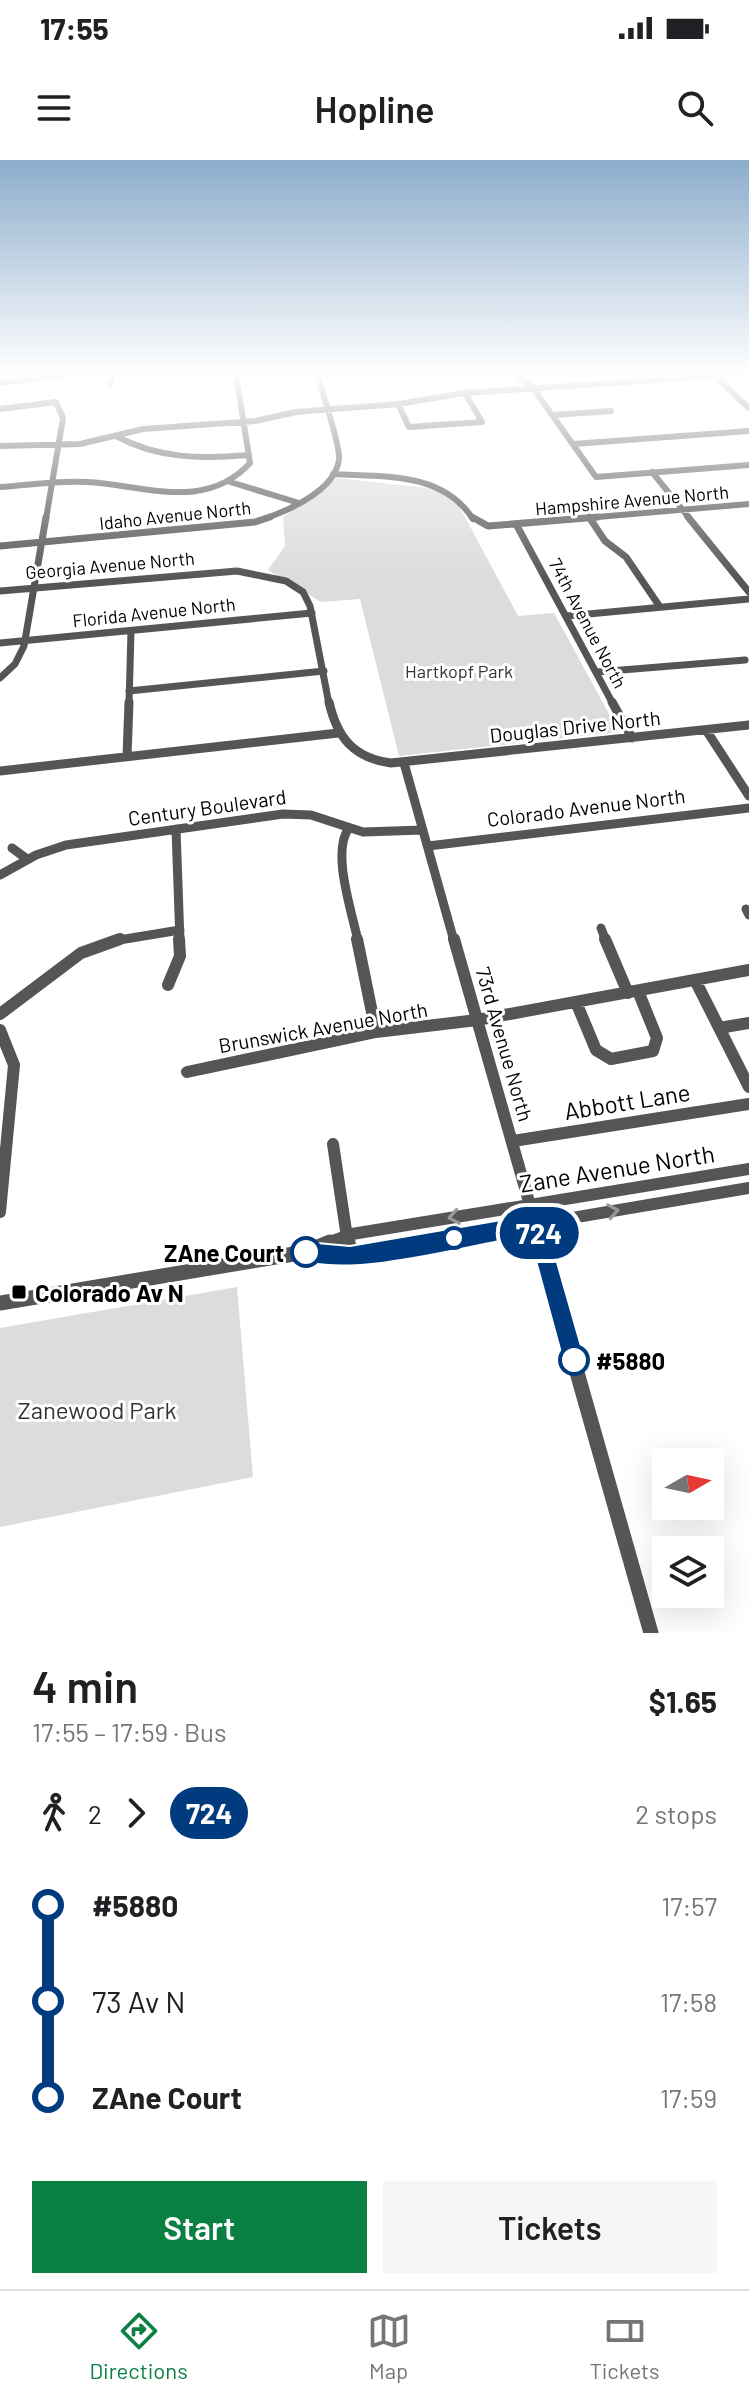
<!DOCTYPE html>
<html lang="en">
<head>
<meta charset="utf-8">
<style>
  body { margin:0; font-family:Barlow,sans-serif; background:#f6f6f6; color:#202124; height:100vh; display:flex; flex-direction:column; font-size:30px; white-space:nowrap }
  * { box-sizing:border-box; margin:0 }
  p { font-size:26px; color:#757577 }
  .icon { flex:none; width:44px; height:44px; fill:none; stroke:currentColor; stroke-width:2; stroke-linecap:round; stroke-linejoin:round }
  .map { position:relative; height:1473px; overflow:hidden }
  .panel { display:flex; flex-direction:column; background:#fff; flex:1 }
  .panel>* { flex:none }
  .badge { padding:0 16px; border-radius:26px; font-size:28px; line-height:52px }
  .needle { width:52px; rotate:81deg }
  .tools { position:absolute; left:652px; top:1288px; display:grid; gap:16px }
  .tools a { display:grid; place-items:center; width:72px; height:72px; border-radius:0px; background:#fff; box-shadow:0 8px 32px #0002; font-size:40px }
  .map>.badge { position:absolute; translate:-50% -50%; box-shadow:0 0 0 4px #fff }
  .legs { display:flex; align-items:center; gap:12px; height:88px; padding:0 32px; font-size:26px }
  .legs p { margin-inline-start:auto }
  .overview { display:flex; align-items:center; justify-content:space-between; height:136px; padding:0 32px }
  h1 { font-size:44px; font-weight:600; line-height:60px }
  .button { display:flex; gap:16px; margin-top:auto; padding:16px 32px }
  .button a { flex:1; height:92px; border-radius:0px; background:#0b8043; color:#fff; font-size:32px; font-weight:600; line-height:92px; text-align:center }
  .button a+a { background:#f6f6f6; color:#202124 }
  ul { padding:0 32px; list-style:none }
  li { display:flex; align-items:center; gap:28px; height:96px; font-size:30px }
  li i { display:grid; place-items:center; width:12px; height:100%; margin:0 10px; background:currentColor }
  li i::after { content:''; width:20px; height:20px; margin:-10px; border:6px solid; border-radius:50%; background:#fff }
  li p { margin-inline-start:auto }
  li:first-child i { background:linear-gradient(#0000 50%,currentColor 0) }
  li:last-child i { background:linear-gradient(currentColor 50%,#0000 0) }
  .status { display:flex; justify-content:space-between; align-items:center; height:56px; padding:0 40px; background:#fff; direction:ltr }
  .status svg { height:22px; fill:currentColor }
  header { display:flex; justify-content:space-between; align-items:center; height:104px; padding:0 32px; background:#fff; font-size:36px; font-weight:600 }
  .menu { display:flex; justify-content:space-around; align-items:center; height:112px; border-top:2px solid #e0e0e0; background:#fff; font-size:22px; color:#757577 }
  .menu a { display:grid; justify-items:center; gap:4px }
  .menu .on { color:#0b8043 }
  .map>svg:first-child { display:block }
  .green { fill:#dcdcdc }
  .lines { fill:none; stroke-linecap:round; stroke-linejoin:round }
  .minor-far4 { stroke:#555; stroke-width:6 }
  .minor-far3 { stroke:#555; stroke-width:7 }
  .minor-far2 { stroke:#555; stroke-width:9 }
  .minor-far1 { stroke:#555; stroke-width:12 }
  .minor { stroke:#555; stroke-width:15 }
  .oneway { stroke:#999 }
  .line-1 { fill:#003b80; stroke:#fff; stroke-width:2 }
  .stop-1-dot { fill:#fff; stroke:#003b80; stroke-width:4 }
  .poi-dot { fill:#000; stroke:#fff; stroke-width:3 }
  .labels { text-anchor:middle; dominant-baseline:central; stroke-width:6; stroke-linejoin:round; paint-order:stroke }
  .far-street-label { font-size:18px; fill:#000; stroke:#fff }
  .far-park-label { font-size:18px; fill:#333; stroke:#fff }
  .street-label { font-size:20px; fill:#000; stroke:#fff }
  .near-street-label { font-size:24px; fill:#000; stroke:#fff }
  .near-stop-label { font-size:24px; font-weight:bold; fill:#000; stroke:#fff; text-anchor:end }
  .near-poi-label { font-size:24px; font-weight:bold; fill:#000; stroke:#fff; text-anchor:start }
  .near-park-label { font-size:24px; fill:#333; stroke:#fff }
</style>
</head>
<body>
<div class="status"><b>17:55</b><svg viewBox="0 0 49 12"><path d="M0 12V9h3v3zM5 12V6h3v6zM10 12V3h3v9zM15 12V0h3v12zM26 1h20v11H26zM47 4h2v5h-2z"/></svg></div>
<header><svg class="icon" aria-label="menu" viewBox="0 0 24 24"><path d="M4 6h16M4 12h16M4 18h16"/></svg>Hopline<svg class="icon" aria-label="search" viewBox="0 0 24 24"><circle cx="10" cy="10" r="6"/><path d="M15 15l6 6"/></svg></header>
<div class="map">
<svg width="749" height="1473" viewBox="0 0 749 1473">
  <rect width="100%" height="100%" fill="#fff"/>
  <path class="green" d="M337,318L437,329L459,346L518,456L554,453L619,572L399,596L360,439L321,442L268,410L285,386L283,357Z
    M237,1127L253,1317L0,1367V1168Z"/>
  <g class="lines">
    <path class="minor-far4" d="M514,214L533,228L596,317L749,305
      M714,215L749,248
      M0,223L71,214
      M111,223L112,214
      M398,244L409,267L482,262L465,233
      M0,249L56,242L63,258L46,359
      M553,255L611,251
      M116,276C158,299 202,299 249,295
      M573,284L749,271
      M0,286L80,284L143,269L255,261L296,252L398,244L465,233L744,214
      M652,312L690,359
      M333,314C383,317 442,311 473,359
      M227,321L299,343
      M0,327C29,325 58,320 87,322C144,325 205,352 250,303L236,214
      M264,359C289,350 336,330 339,299C340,283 322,232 317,214
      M574,359L749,344"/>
    <path class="minor-far3" d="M472,357L488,366L598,357
      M589,357L605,381L626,397L660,447
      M688,357L749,432
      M516,364L613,544
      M0,386L255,362L270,357
      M0,431L237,411L286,421L303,432L310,446L329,544
      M567,456L749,439
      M0,483L312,453
      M597,512L745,500
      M0,518L15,504L24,486L46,357
      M129,531L324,511
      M129,544L131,471"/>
    <path class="minor-far2" d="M329,542C337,577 353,598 391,603L749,565
      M612,542L632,578
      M706,570L749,636
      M127,596L129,542
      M404,603L454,781
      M0,611L338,573
      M349,668C331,691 352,752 358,781
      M176,669L180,781
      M428,686L749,648
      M12,688L27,699
      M0,715L36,695L66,685L283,654L311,655L363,672L423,670
      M746,749L749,755
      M601,768L606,781
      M113,781L180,770"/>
    <path class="minor-far1" d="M357,779L376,872
      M454,779L541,1084
      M605,779L628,833
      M695,820L749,927
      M168,825L180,796L179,779
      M576,842L596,890L611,899L653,891L657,878L638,831
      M0,854L81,793L120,779
      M719,868L749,863
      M0,870L14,905L0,1052
      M187,912L376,872L477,860L749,810
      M513,981L749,944
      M333,984L348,1084
      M325,1084L352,1074L749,1009
      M418,1084L749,1028"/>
    <path class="minor" d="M348,1082L350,1096
      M540,1082L651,1473
      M309,1092L350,1096L430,1082
      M0,1143L306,1092L330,1082"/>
  </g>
  <defs><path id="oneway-chevron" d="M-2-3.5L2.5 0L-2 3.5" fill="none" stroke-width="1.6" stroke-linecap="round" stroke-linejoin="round" transform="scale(2)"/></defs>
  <g class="oneway">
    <use href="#oneway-chevron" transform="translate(613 1051) rotate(-10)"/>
    <use href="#oneway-chevron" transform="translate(454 1057) rotate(170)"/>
  </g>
  <linearGradient id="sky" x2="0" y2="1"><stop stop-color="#8cadcc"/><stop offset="0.51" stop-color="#fff"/><stop offset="1" stop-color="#fff" stop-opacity="0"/></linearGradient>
  <rect width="749" height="420" fill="url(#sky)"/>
  <path class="line-1" d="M536,1054L543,1057L546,1064L585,1200L582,1208L574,1211L566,1208L563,1200L529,1075C472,1085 348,1120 298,1099L295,1092L298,1085L306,1082L350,1086Z"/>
  <g class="stop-1-dot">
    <circle cx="454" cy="1078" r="10"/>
    <circle cx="306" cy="1092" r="14"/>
    <circle cx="574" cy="1200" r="14"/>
  </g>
  <rect class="poi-dot" x="11" y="1124" width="16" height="16" rx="4"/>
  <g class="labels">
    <g class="far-street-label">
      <text transform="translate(632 340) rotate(-5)">Hampshire Avenue North</text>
      <text transform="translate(175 355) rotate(-6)">Idaho Avenue North</text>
      <text transform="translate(110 405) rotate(-5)">Georgia Avenue North</text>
      <text transform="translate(154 452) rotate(-6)">Florida Avenue North</text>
      <text transform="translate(588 463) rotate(62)">74th Avenue North</text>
    </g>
    <g class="far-park-label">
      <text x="459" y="511">Hartkopf Park</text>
    </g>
    <g class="street-label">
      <text transform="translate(575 566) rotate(-6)">Douglas Drive North</text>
      <text transform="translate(207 647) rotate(-8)">Century Boulevard</text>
      <text transform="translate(586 647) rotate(-7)">Colorado Avenue North</text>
      <text transform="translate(323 867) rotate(-10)">Brunswick Avenue North</text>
      <text transform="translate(505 884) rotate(74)">73rd Avenue North</text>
    </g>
    <g class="near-street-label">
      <text transform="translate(627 941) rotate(-9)">Abbott Lane</text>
      <text transform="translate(617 1008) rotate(-9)">Zane Avenue North</text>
    </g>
    <g class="near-stop-label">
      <text x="284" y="1092">ZAne Court</text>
      <text x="596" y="1200" text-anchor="start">#5880</text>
    </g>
    <g class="near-poi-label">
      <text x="35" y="1132">Colorado Av N</text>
    </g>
    <g class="near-park-label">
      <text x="97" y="1249">Zanewood Park</text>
    </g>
  </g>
</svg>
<div class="tools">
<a><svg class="needle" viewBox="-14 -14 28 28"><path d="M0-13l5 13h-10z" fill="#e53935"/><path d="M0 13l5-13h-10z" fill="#757577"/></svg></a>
<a><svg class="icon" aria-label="layers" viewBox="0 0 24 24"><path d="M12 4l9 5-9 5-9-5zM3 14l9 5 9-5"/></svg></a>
</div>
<b class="badge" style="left:539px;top:1073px;background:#003b80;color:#fff">724</b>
</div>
<section class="panel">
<div class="overview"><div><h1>4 min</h1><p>17:55 – 17:59 · Bus</p></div><b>$1.65</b></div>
<div class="legs"><svg class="icon" aria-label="walk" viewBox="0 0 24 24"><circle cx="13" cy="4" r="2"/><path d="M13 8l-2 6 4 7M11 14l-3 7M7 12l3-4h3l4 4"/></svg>2<svg class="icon" aria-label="forward" viewBox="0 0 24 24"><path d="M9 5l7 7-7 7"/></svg><b class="badge" style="background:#003b80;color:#fff">724</b><p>2 stops</p></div>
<ul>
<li><i style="color:#003b80"></i><b>#5880</b><p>17:57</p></li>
<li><i style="color:#003b80"></i><span>73 Av N</span><p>17:58</p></li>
<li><i style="color:#003b80"></i><b>ZAne Court</b><p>17:59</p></li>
</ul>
<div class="button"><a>Start</a><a>Tickets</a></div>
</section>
<nav class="menu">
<a class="on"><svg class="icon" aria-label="directions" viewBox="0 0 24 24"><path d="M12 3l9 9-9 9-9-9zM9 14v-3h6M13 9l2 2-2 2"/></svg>Directions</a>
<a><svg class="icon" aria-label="map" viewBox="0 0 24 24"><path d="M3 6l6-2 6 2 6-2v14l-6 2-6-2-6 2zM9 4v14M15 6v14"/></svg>Map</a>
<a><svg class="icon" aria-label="tickets" viewBox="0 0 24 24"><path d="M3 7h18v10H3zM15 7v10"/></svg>Tickets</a>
</nav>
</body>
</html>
